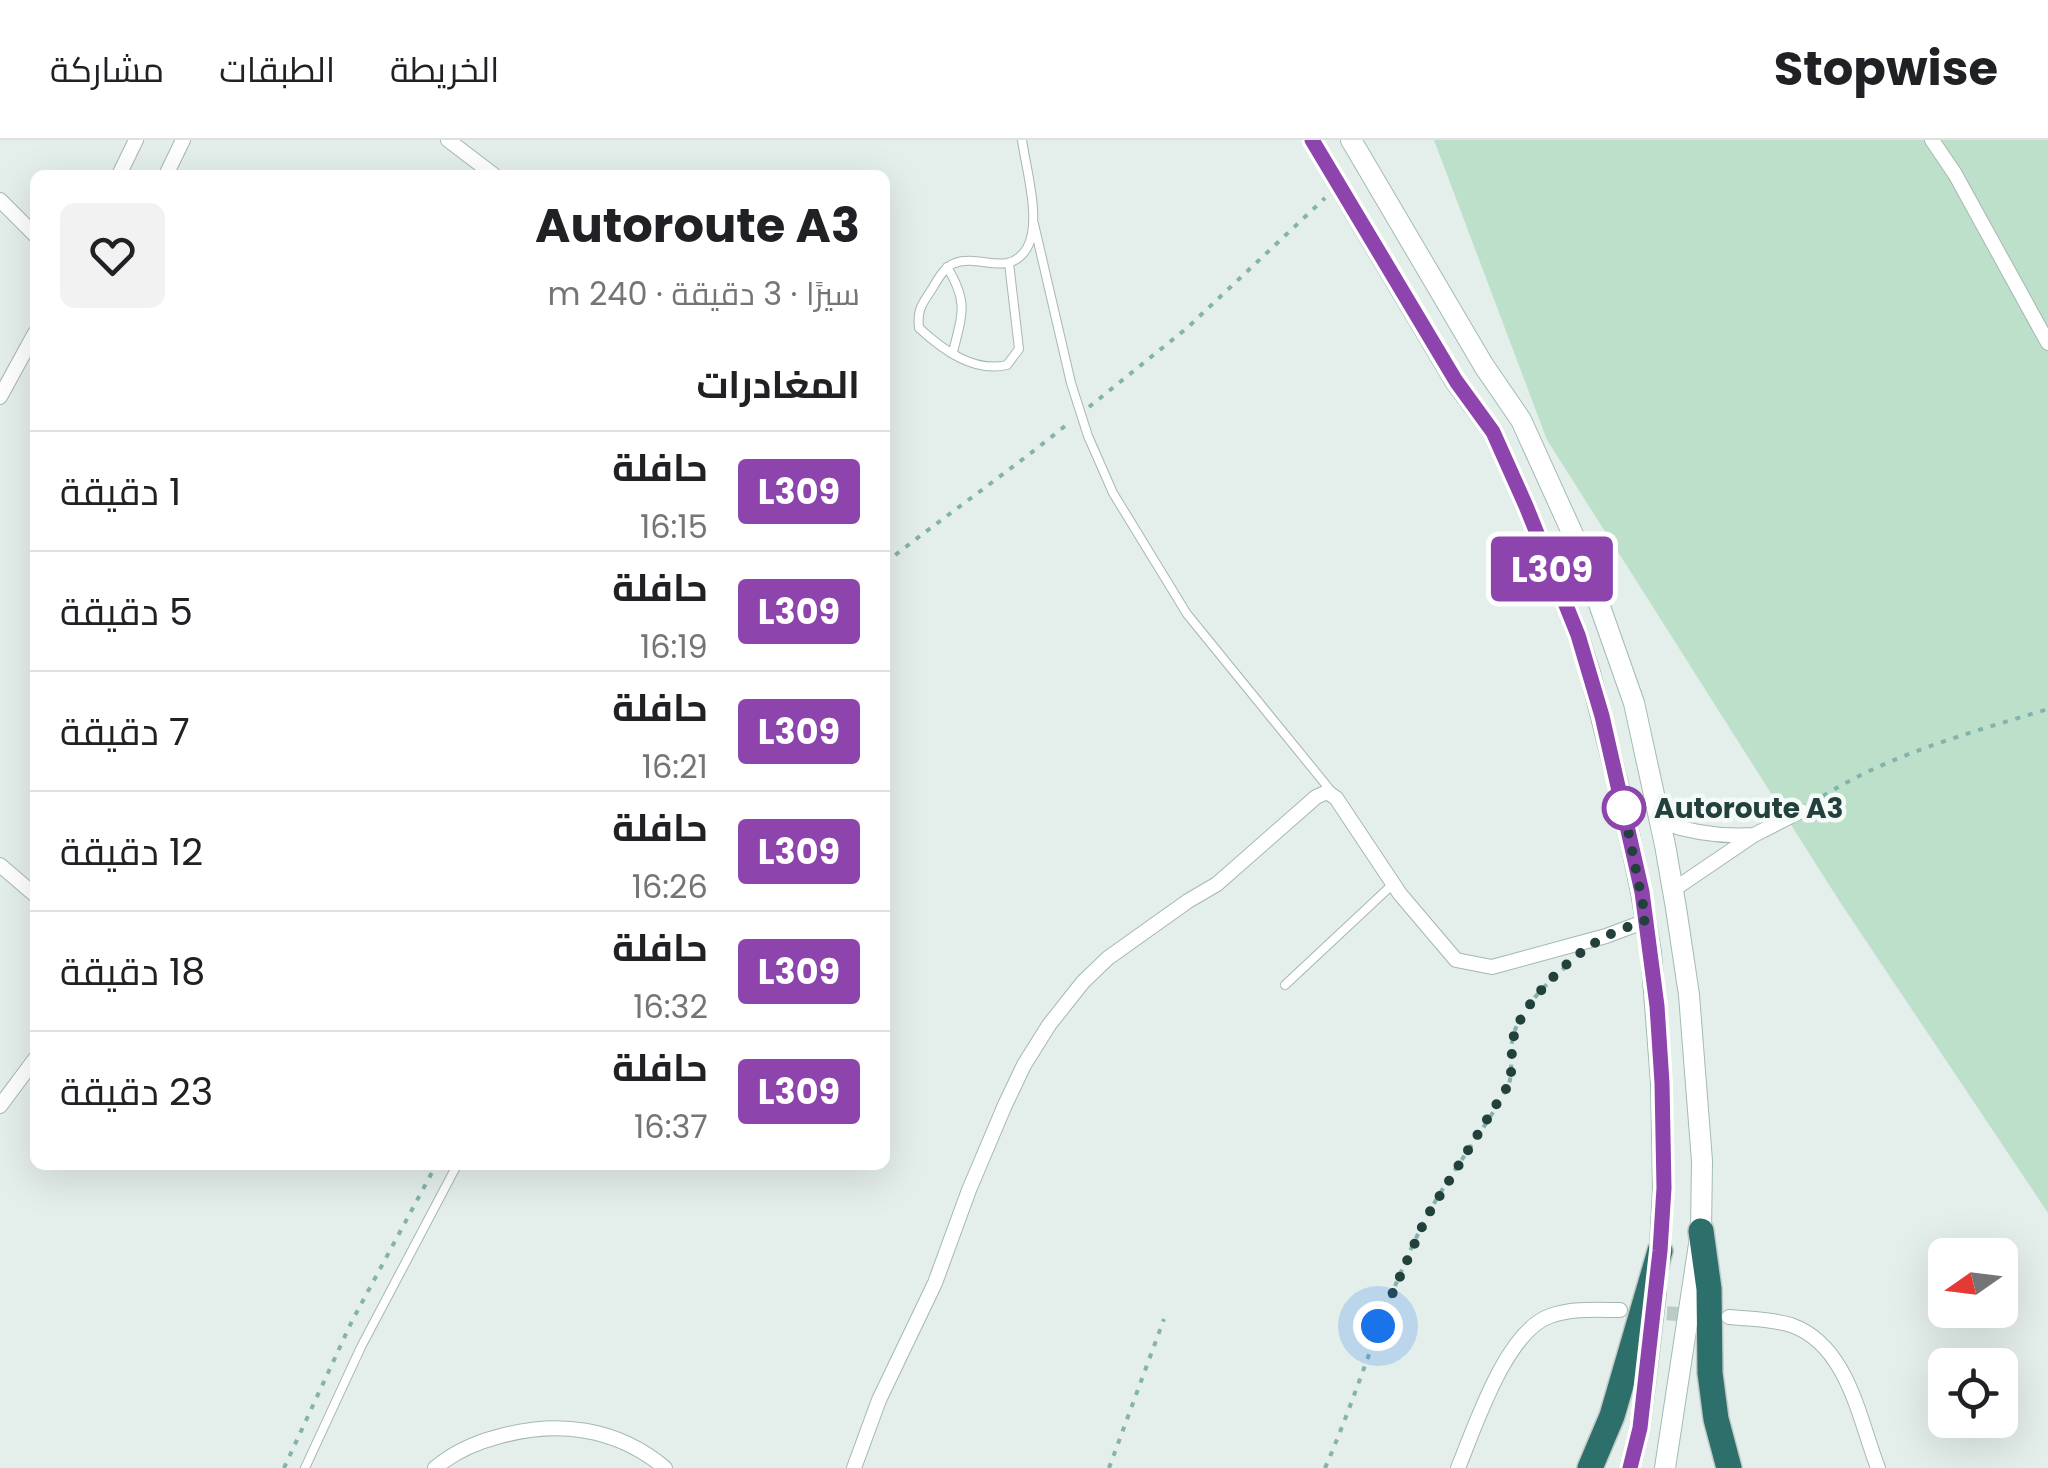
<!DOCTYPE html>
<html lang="ar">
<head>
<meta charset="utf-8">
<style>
  body { margin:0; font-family:Poppins,Cairo,sans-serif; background:#f2f2f2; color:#202124; direction:rtl; height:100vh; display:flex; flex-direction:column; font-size:38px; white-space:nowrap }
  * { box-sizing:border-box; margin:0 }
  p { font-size:32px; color:#757577 }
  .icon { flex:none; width:55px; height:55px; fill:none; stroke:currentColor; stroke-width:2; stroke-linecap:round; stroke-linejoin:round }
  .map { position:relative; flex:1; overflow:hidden; direction:ltr }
  .sheet { position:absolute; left:30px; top:30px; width:860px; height:1000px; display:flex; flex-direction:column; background:#fff; border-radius:15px; box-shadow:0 10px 40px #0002; direction:rtl }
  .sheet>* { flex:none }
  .badge { padding:0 20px; border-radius:8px; font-size:35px; line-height:65px }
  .needle { width:65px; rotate:256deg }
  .buttons { position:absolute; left:1928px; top:1098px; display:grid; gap:20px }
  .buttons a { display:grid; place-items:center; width:90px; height:90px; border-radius:15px; background:#fff; box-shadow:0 10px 40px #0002; font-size:50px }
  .you { position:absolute; width:50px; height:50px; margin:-25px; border:8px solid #fff; border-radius:50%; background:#1a73e8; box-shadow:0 0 0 15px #1a73e833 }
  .map>.badge { position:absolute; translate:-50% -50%; box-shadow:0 0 0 5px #fff }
  h2 { padding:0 30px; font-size:38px; line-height:90px }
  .round { display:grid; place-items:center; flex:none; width:105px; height:105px; border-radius:15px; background:#f2f2f2 }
  .head { display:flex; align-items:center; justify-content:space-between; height:170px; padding:0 30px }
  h1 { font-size:48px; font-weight:700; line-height:75px }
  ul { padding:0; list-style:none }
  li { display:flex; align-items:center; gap:30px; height:120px; padding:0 30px; border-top:2px solid #e0e0e0 }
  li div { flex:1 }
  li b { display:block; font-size:38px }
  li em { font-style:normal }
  li .badge { min-width:110px; font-weight:700; text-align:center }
  header { display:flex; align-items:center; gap:60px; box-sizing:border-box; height:140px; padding:0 50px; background:#fff; border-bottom:2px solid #e0e0e0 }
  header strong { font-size:48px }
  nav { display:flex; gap:55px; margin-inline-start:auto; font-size:35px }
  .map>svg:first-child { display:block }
  .green { fill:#bde0cb }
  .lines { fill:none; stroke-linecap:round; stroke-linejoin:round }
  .street-tunnel { stroke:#bdcbc8; stroke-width:14; stroke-dasharray:14 7; stroke-linecap:butt }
  .lane-casing { stroke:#a6b7b3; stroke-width:10 }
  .street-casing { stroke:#a6b7b3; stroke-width:16 }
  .secondary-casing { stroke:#a2bbb5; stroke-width:22 }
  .highway-casing { stroke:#c1cac9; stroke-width:28 }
  .path { stroke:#83b3ab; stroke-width:4; stroke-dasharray:5 8; stroke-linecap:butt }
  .lane { stroke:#fff; stroke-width:8 }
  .street { stroke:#fff; stroke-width:14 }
  .secondary { stroke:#fff; stroke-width:20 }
  .highway { stroke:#2d6f6a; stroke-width:25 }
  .line-casing { stroke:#fff; stroke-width:22 }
  .line { stroke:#8e44ad; stroke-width:15 }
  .walk { stroke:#22413d; stroke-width:10; stroke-dasharray:0 18 }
  .stop-dot { fill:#fff; stroke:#8e44ad; stroke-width:5 }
  .labels { text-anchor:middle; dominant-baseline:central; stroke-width:9; stroke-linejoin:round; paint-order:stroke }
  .stop-label { font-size:28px; font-weight:bold; fill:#22413d; stroke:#f5faf8; text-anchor:start }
</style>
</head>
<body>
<header>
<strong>Stopwise</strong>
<nav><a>الخريطة</a><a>الطبقات</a><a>مشاركة</a></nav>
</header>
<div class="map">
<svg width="2048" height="1328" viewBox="0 0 2048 1328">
  <rect width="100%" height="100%" fill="#e4eeeb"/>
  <path class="green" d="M1434,0H2048V1073L1840,762L1547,300Z"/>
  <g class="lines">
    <path class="street-tunnel" d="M1646,1172L1694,1175"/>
    <g class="lane-casing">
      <path id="lane" d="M1034,84L1071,243L1088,296L1113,353L1187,474L1331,651
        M1009,123L1019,209L1007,225C974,233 943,210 919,188C917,172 921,165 930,152C936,143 943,127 955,123C980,114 1009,138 1027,108C1042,82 1026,29 1022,0
        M947,127C969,163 962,174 953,212
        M1285,845L1393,744
        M305,1328L361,1207L457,1025"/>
    </g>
    <g class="street-casing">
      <path id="street" d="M448,0L494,35
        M1932,0L1955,34L2048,203
        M119,35L136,0
        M166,35L183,0
        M0,60L35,95
        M0,257L35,193
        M1661,682C1692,693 1721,697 1753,695
        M0,725L35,755
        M1673,750L1754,695L1801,671
        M0,966L35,919
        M1729,1177C1749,1179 1772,1179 1791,1185C1848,1205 1859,1279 1878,1328
        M435,1328C453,1313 474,1303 497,1297C557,1280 616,1287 665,1328
        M854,1328L879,1260L935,1143L969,1050L1005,965L1024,925L1049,885L1083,842L1108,818L1188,761L1217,744L1316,657L1327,652L1336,658L1400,754L1456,820L1492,827L1606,796L1646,781
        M1458,1328C1475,1287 1506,1191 1550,1176C1572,1168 1597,1170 1620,1170"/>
    </g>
    <g class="secondary-casing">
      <path id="secondary" d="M1312,0L1455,241L1493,292L1526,366L1578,495L1590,533L1622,660L1641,752L1651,813L1661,943L1663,1048L1659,1125
        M1351,0L1484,226L1521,280L1580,410L1634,563L1665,705L1676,768L1689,855L1702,1021L1701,1091L1665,1328
        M1630,1328L1640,1288L1656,1153"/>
    </g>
    <g class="highway-casing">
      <path id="highway" d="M1701,1091L1709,1149L1710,1233L1716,1279L1729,1328
        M1590,1328L1612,1276L1660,1111"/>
    </g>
    <path class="path" d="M1089,267L1187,188L1325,58
      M885,423C946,375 1010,331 1070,282
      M1812,663C1885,615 1966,594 2048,569
      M284,1328L352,1181L436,1025
      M1109,1328L1164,1179
      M1325,1328C1361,1246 1384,1160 1425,1080C1449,1033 1485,991 1509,944C1513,929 1510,917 1512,902C1517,870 1547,843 1570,823"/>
    <use href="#lane" class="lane"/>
    <use href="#street" class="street"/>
    <use href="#secondary" class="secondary"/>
    <use href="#highway" class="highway"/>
  </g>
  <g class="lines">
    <g class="line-casing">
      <path id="line" d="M1312,0L1456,241L1493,292L1526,366L1578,495L1602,576L1642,752L1657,866L1662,943L1664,1048L1660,1111L1640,1288L1630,1328"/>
    </g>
    <use href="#line" class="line"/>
    <path class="walk" d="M1378,1186L1426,1078L1509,944C1514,926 1509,907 1516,889C1530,855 1575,811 1609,795C1621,789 1634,785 1646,780L1622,660L1624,668"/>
  </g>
  <circle class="stop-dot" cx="1624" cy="668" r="20"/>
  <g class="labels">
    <g class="stop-label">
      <text x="1654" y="668">Autoroute A3</text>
    </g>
  </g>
</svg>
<div class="buttons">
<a><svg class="needle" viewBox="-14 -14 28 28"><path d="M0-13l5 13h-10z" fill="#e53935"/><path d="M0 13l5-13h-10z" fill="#757577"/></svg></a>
<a><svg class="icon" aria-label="locate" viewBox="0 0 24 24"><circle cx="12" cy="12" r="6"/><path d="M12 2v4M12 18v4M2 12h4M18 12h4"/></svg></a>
</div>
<div class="you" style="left:1378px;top:1186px"></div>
<b class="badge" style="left:1552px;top:429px;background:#8e44ad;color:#fff">L309</b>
<section class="sheet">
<div class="head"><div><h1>Autoroute A3</h1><p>سيرًا · 3 دقيقة · 240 m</p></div><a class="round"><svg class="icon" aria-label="heart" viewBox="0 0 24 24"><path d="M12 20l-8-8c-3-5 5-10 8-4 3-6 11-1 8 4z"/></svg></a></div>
<h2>المغادرات</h2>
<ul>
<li><span class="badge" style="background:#8e44ad;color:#fff">L309</span><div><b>حافلة</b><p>16:15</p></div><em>1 دقيقة</em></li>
<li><span class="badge" style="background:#8e44ad;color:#fff">L309</span><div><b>حافلة</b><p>16:19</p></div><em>5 دقيقة</em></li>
<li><span class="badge" style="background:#8e44ad;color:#fff">L309</span><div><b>حافلة</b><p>16:21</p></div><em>7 دقيقة</em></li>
<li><span class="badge" style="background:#8e44ad;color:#fff">L309</span><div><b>حافلة</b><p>16:26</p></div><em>12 دقيقة</em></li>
<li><span class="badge" style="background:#8e44ad;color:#fff">L309</span><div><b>حافلة</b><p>16:32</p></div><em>18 دقيقة</em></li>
<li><span class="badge" style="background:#8e44ad;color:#fff">L309</span><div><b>حافلة</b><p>16:37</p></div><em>23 دقيقة</em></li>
</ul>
</section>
</div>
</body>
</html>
